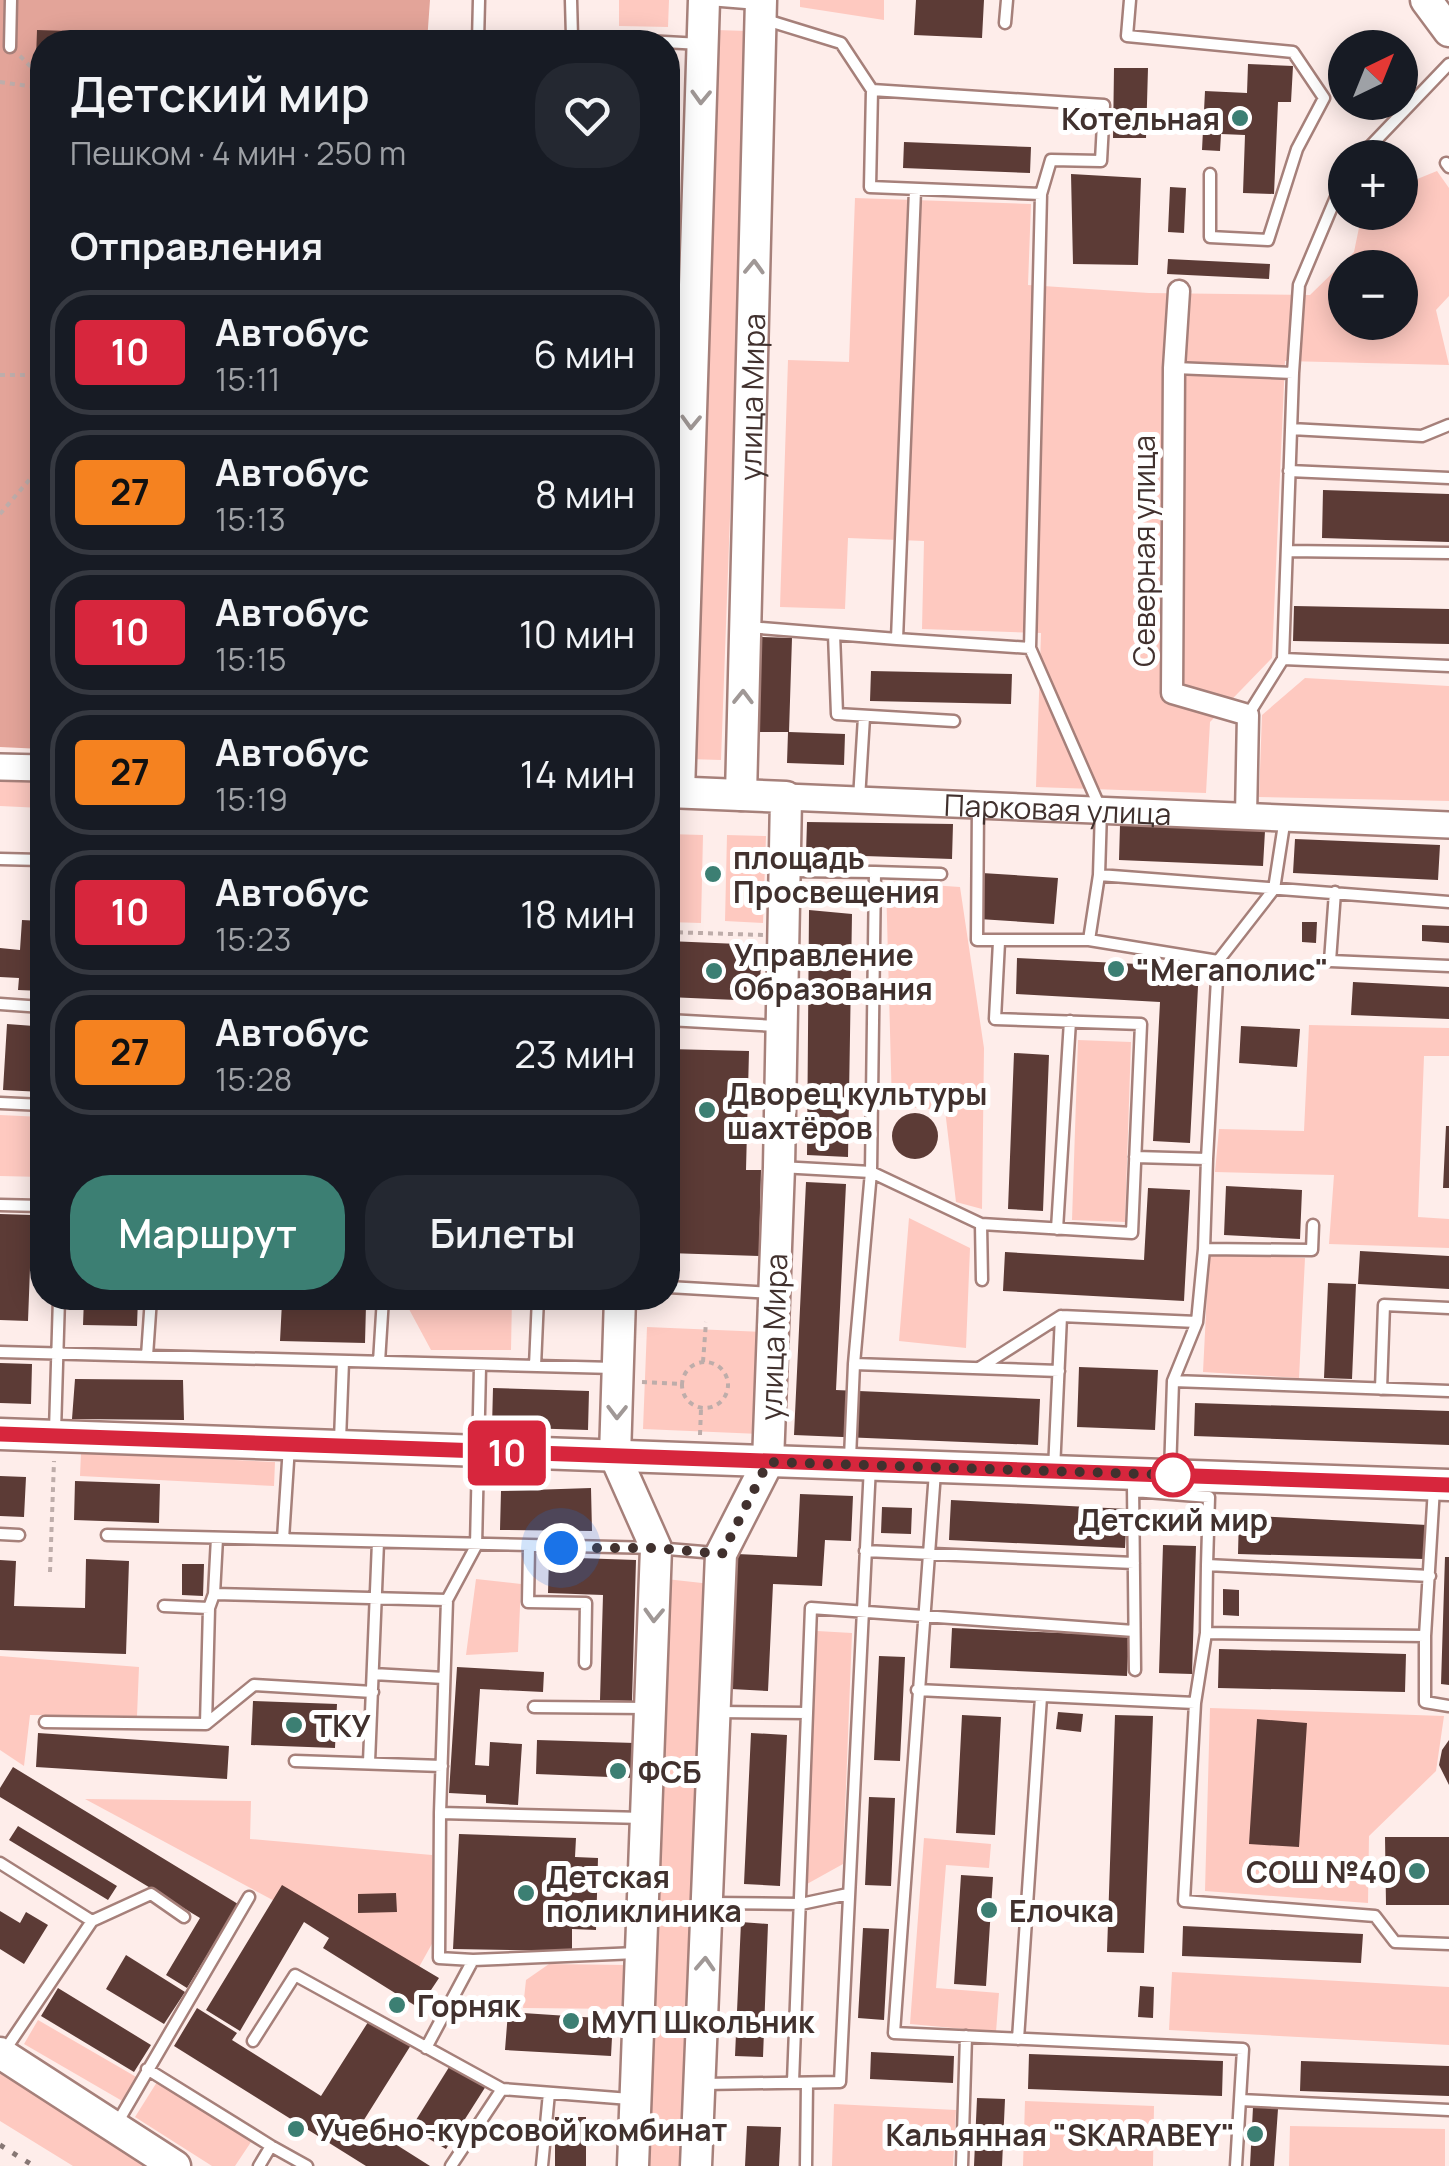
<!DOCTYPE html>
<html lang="ru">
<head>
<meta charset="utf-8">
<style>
  body { margin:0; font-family:Manrope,sans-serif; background:#242831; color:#f1f3f6; height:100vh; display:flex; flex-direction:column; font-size:38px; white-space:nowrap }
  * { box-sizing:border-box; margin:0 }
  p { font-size:32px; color:#9ea1a6 }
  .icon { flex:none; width:55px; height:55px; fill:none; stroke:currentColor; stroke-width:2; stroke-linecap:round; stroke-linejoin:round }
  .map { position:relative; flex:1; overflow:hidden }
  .sheet { position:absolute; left:30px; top:30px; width:650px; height:1280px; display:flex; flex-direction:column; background:#171b24; border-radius:40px; box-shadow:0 5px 25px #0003 }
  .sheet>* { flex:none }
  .badge { padding:0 20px; border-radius:8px; font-size:35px; line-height:65px }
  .needle { width:65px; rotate:43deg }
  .fabs { position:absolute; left:1328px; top:30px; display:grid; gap:20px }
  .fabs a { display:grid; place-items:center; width:90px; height:90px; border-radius:50%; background:#171b24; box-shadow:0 5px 25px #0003; font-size:50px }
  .you { position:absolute; width:50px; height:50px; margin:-25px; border:8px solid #fff; border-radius:50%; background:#1a73e8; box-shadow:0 0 0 15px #1a73e833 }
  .map>.badge { position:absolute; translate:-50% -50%; box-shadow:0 0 0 5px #fff }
  h2 { padding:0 40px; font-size:38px; line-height:90px }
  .round { display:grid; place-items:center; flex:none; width:105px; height:105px; border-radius:40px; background:#242831 }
  .overview { display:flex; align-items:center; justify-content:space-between; height:170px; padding:0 40px }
  h1 { font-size:48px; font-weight:600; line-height:75px }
  .primary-button { display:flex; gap:20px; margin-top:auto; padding:20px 40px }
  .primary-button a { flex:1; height:115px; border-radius:40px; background:#3c7f73; color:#fff; font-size:40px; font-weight:600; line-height:115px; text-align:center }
  .primary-button a+a { background:#242831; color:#f1f3f6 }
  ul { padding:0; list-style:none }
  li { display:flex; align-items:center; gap:30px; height:125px; margin:0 20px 15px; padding:0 20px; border:5px solid #363941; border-radius:40px }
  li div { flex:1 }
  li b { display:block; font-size:38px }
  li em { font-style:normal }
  li .badge { min-width:110px; font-weight:700; text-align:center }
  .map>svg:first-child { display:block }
  .green { fill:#fec9c0; fill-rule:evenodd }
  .forest { fill:#e3a499 }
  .building { fill:#5c3b36 }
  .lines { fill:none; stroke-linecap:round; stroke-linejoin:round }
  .service-casing { stroke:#a6807a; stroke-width:15 }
  .minor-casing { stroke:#a6807a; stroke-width:25 }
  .tertiary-casing { stroke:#a6807a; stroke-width:30 }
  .secondary-casing { stroke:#a6807a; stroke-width:35 }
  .path { stroke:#beadaa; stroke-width:4; stroke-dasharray:5 5; stroke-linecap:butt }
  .service { stroke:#fff; stroke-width:10 }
  .minor { stroke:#fff; stroke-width:20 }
  .tertiary { stroke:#fff; stroke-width:25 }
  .secondary { stroke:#fff; stroke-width:30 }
  .rail { stroke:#877774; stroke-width:5; stroke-dasharray:5 10; stroke-linecap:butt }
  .oneway { stroke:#a09896 }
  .line-casing { stroke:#fff; stroke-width:22 }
  .line { stroke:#d7263d; stroke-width:15 }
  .walk { stroke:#41312e; stroke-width:10; stroke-dasharray:0 18 }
  .poi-dot { fill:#3c7f73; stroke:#fff; stroke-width:4 }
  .stop-dot { fill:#fff; stroke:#d7263d; stroke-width:5 }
  .labels { text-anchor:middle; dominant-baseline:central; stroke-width:10; stroke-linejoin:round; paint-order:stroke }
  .poi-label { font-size:30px; font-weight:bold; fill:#41312e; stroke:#fff; text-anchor:start }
  .street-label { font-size:30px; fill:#41312e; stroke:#fff }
  .stop-label { font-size:30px; font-weight:bold; fill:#41312e; stroke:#fff }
</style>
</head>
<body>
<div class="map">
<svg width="1449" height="2166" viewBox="0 0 1449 2166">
  <rect width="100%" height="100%" fill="#feedea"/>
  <path class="green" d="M619,0H669L668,27L619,26Z
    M800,0H884V20L800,7Z
    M716,30L748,31L721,760L689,759Z
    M1437,171L1449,188V296L1436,310L1449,365L1285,361L1272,658L1210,722L1206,793L1036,787L1041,633L922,629L924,541L848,538L845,609L780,607L788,360L849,362L855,198L1031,204L1028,285L1149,293L1310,295L1354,252L1362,213L1400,212V186ZM1345,268H1400V322H1345Z
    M1305,678L1449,686V801L1259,797L1262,715Z
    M0,777L42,779V808L0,806Z
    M668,834L703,835L701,923L668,922Z
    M727,835L766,836L763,923L725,921Z
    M886,882L960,887L984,1048L982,1209L956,1202L945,1110L892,1106Z
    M1309,1025L1449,1028V1056H1424L1418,1217L1449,1219V1248L1329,1244L1334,1175L1215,1172L1219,1129L1304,1131Z
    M1078,1040L1131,1042L1125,1222L1072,1220Z
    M0,1115L42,1117V1177L0,1176Z
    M909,1218L970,1248L966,1348L899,1341Z
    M1209,1253L1305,1258L1299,1378L1203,1372Z
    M403,1298H512L511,1350H431Z
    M647,1327L764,1332L760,1434L643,1429Z
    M81,1453L275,1462L274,1486L80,1476Z
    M476,1579L521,1584L518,1652L466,1655Z
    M666,1579L711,1584L685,2166H642Z
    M817,1631L852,1633L843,1864L807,1884Z
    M0,1656L139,1667L137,1716L30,1715L24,1766L0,1750Z
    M1210,1708L1444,1716L1436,1771L1369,1836L1368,1903L1205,1891Z
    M85,1799L251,1801L250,1839L432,1855L433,1942L414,1976Z
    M924,1838L991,1844L989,1868L946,1865L936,1988L999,1993L996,2032L910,2024Z
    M549,1964L626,1965V2009L523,2008L526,1980Z
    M1172,1972L1449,1987V2045L1169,2030Z
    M38,2020L138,2078L124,2102L24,2044Z
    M0,2072L155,2166H73L0,2121Z
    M157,2082L251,2142L235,2166H212L135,2117Z
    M1025,2101L1154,2106L1153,2166H1023Z
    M834,2104L956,2110L953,2166H832Z
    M1290,2126L1445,2129V2166H1289Z"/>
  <path class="forest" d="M0,0H430L427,42H42V749L0,747Z"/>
  <path class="building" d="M916,0H984L982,38L914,35Z
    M37,30L70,31V42H42V59H36Z
    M368,33H397V42H368Z
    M115,35L166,37V42H115Z
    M1248,64L1293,66L1291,102H1278L1274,194L1243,193L1245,135L1221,134L1220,151L1202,150L1205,91L1247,93Z
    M1114,68H1148L1146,138H1113Z
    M904,142L1031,147L1030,173L903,168Z
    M1071,174L1141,178L1138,265L1073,264Z
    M1170,187L1186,188L1184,233L1168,232Z
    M1168,259L1270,264L1269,279L1167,274Z
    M668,371L676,372L670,457H668Z
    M1323,490L1449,494V542L1322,538Z
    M1294,606L1449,609V644L1293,641Z
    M761,637L792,638L789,732L845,734L844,765L787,763L788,732H759Z
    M871,671L1012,674L1011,704L870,701Z
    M807,822L953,824L952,859L806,854Z
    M1120,825L1265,831L1263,866L1119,860Z
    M1295,839L1440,845L1438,880L1293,873Z
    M982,873L1058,878L1054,924L979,919Z
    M809,910L852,914L848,1157L807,1155Z
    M22,920L42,921V991L18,990L19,978L0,977V948L20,950Z
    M1302,922H1317L1316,943L1302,942Z
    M1422,925L1449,926V943L1422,941Z
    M668,941L762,945L759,1001L668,997Z
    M1017,958L1199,967L1190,1143L1153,1141L1160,1002L1016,994Z
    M1263,964L1305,966V978L1262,976Z
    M1353,982L1449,987V1019L1351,1015Z
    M7,1024L34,1026L32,1054L42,1055V1092L3,1090Z
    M1241,1026L1300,1029L1297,1067L1239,1063Z
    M668,1049L749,1051L746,1170H761L759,1256L668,1253Z
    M1014,1053L1049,1055L1043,1211L1008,1209Z
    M892 1136a23 23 0 1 1 46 0a23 23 0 1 1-46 0Z
    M1446,1126H1449V1188H1443Z
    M806,1182L846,1184L836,1390L1040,1399L1038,1445L794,1435Z
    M1226,1186L1302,1190L1300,1239L1224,1235Z
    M1148,1188L1190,1190L1184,1301L1003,1291L1005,1252L1144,1260Z
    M0,1214L32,1215L28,1321L0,1320Z
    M1360,1251L1449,1256V1289L1358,1284Z
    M1328,1283L1356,1284L1352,1379L1324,1378Z
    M84,1298H138L137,1326L83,1325Z
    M282,1302L366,1305L365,1343L280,1341Z
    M0,1363L32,1364L31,1404L0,1403Z
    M1079,1367L1158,1370L1155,1430L1077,1427Z
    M75,1379L183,1380L184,1420L72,1419Z
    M493,1388L589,1391L588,1430L492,1427Z
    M1195,1403L1449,1411V1445L1194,1436Z
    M0,1476L26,1477L24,1517L0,1516Z
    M75,1481L160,1484L159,1523L74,1520Z
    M591,1488L592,1531L500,1530L501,1491Z
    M800,1494L853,1496L851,1541L825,1540L822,1586L773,1584L768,1691L731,1689L737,1554L797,1557Z
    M951,1500L1127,1509L1125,1548L949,1540Z
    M882,1507L912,1508L911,1534L881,1533Z
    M1239,1515L1427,1525L1424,1559L1238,1554Z
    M1163,1545L1196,1546L1192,1674L1159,1673Z
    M549,1557L636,1560L632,1701L600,1700L603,1595L548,1593Z
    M1445,1557H1449V1685L1441,1684Z
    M86,1559L129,1561L126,1654L0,1650V1560L16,1561L14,1606L85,1608Z
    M182,1564H204L203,1596L182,1595Z
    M1223,1589L1239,1590V1616L1223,1615Z
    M952,1628L1129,1636L1127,1676L950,1668Z
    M1219,1649L1406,1654L1405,1692L1218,1688Z
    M879,1656L905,1657L900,1761L874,1760Z
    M457,1667L544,1672L543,1692L480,1689L475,1765L489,1766L490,1742L522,1744L518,1805L486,1803V1795L449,1793Z
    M253,1701L337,1704L335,1748L251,1745Z
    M1058,1712L1083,1714L1081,1732L1056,1729Z
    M962,1715L1001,1717L995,1835L956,1833Z
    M1115,1715L1153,1716L1144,1953L1107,1952Z
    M1257,1719L1307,1723L1299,1847L1249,1844Z
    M38,1733L229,1746L227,1779L36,1767Z
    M751,1733L787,1735L780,1886L744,1884Z
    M537,1740L635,1743L634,1778L536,1774Z
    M1449,1740V1785L1439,1765L1442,1750Z
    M13,1767L238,1904L187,1988L166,1975L200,1918L0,1797V1788Z
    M869,1797L895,1798L891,1886L865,1885Z
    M18,1826L117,1886L108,1900L9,1840Z
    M459,1834L576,1838L575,1857L598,1858L596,1930L572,1929V1951L453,1949Z
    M1385,1837H1449V1905H1386Z
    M961,1875L993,1877L986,1986L954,1984Z
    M282,1885L439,1978L419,2008L323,1948L329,1938L304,1922L240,2031L206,2010Z
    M396,1893L397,1912L358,1913V1894Z
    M0,1911L20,1923L26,1912L48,1925L24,1964L0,1949Z
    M741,1922L768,1924L763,2057L735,2056Z
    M1183,1926L1363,1934L1361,1963L1182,1956Z
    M863,1928L889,1929L884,2020L858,2018Z
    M126,1955L185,1992L164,2024L106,1989Z
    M1140,1986L1154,1987L1153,2018L1138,2017Z
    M58,1988L151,2045L134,2072L41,2016Z
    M197,2008L237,2033L232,2040L321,2096L370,2019L411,2045L362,2123L430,2166H366L174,2046Z
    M508,2012L613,2019L611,2056L505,2050Z
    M871,2052L954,2056L953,2083L870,2079Z
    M1029,2054L1223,2061L1222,2096L1028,2089Z
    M1301,2061L1449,2066V2096L1300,2091Z
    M451,2064L486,2086L446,2149L411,2128Z
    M977,2098L1005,2099L1002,2166H974Z
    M1253,2107L1278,2109L1274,2166H1250Z
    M555,2117H586V2166H555Z
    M747,2126L781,2127L779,2166H745Z"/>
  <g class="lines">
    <g class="service-casing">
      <path id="service" d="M571,0L572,37L701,44
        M709,0L758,4
        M1130,0L1127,36L1293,52L1324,98L1297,149L1268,240L1210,237V174
        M763,19L841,43L872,90L1104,105L1101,161L1051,160L1041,194L1030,648L897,639
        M1005,23L1007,0
        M478,42L479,0
        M10,47L11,0
        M872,90L870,187L1041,194
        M1359,158L1449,64
        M1446,163L1449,167
        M668,345L691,347
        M1175,368L1293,373L1283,659
        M1293,373L1299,285L1345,176
        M1291,429L1422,436L1449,425
        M1289,471L1449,478
        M1287,551L1449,553
        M748,627L897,639L915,190
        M834,634L837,714L954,721
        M1030,648L1101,810L1099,875L1449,902
        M1248,715L1283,659L1449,666
        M859,799L864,717
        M978,805L977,940H1089L1099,875
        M0,859L42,860
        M791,871L875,872
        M941,874L875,872L871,1172L854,1364L1059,1371
        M1335,892L1330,961L1449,966
        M1089,940L1218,961L1207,1159L1135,1157
        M1218,961L1274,889L1285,818
        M0,1004L42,1007
        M668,1020L776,1026
        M0,1103L42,1105
        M1207,1159L1204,1249L1312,1250L1313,1225
        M780,1167L871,1172L981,1224
        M0,1205L42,1206
        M1057,1229L1070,1021
        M982,1280L981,1224L1132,1233L1141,1024L995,1019L999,942
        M668,1287L771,1293
        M0,1352L614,1368
        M147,1356L151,1298
        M379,1362L383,1298
        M535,1366L538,1298
        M979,1368L1061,1316L1197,1322
        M1173,1381L1449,1391
        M1381,1389L1384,1305L1449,1308
        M55,1431L59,1298
        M340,1440L343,1361
        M850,1458L854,1364
        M1054,1470L1061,1316
        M935,1472L894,2033L1243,2049L1236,2166
        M1170,1473L1173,1381L1197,1322L1204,1249
        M1133,1485L1135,1670
        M1434,1488L1425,1636V1702L1449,1706
        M1134,1491L1209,1497L1207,1565L1430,1576
        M0,1534L19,1535
        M107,1535L656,1548L715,1553
        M283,1539L289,1446
        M529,1547L528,1602L586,1603L585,1663
        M865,1551L1134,1563
        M1207,1565L1206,1633L1195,1703L1184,1901L1375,1916L1395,1942L1449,1944
        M214,1594L217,1538
        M164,1606L209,1608
        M1206,1633L1425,1636
        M373,1674L444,1678
        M917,1690L1195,1703
        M534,1707L648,1708
        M717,1712L807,1713
        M45,1722L206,1724L254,1685L373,1692
        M206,1724L209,1608L214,1594L447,1600
        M295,1761L442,1766
        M369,1762L378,1542
        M440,1813L447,1600L476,1546L480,1367
        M0,1863L92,1921L151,1894L184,1917
        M709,1903L801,1904L848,1894
        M473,1960L637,1953
        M1018,2039L1041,1697
        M253,2041L295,1975L502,2089L630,2099
        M426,2048L473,1960L439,1958L440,1813L644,1818
        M3,2053L92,1921
        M147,2069L271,2146
        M793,2082L811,1608L1134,1631
        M703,2084L840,2082L870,1466
        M1240,2100L1449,2110
        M116,2125L249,1897
        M259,2166L271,2146L307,2166
        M451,2166L502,2089
        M542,2166L549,2093
        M806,2166L807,2083
        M962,2166L966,2036"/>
    </g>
    <g class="minor-casing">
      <path id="minor" d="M1179,291L1174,368L1172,693L1248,715L1246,816"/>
    </g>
    <g class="tertiary-casing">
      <g id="tertiary">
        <path d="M0,767L42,768"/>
        <path id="s1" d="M786,797L1449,825"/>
      </g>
    </g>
    <g class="secondary-casing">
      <g id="secondary">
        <path d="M1426,0L1449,31"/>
        <path d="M668,792L786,797L779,1167L768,1462L721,1554L696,2166"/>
        <path d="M679,792L704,0"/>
        <path id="s2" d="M741,795L761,0"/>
        <path d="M620,1298L615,1456L656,1548L633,2166"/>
        <path d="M0,1434L1449,1485"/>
        <path d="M0,2053L175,2166"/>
      </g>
    </g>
    <path class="path" d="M20,56L42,78
      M0,82L42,88
      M0,375H42
      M0,514L42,465
      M668,932L763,935
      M703,1362L706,1322
      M682 1385a23 23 0 1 1 46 0a23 23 0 1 1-46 0Z
      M642,1382L682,1384
      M700,1435L701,1409
      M50,1572L54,1461"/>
    <use href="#service" class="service"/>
    <use href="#minor" class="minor"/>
    <use href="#tertiary" class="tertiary"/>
    <use href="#secondary" class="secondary"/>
    <path class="rail" d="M0,2145L34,2166"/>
  </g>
  <defs><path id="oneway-chevron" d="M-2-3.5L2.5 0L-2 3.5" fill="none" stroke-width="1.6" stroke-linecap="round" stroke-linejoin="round" transform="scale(2.5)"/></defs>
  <g class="oneway">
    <use href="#oneway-chevron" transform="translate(701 97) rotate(92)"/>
    <use href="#oneway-chevron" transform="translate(754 267) rotate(-88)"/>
    <use href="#oneway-chevron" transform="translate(691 422) rotate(92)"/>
    <use href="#oneway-chevron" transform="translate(743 697) rotate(-89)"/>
    <use href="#oneway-chevron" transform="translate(617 1412) rotate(91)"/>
    <use href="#oneway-chevron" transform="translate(654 1615) rotate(92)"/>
    <use href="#oneway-chevron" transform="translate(705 1964) rotate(-87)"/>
  </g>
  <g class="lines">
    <g class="line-casing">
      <path id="line" d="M0,1434L1449,1485"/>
    </g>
    <use href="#line" class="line"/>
    <path class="walk" d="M561,1548H656L722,1554L768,1462L1173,1475"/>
  </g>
  <g class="poi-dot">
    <circle cx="1240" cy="118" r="10"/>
    <circle cx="713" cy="874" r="10"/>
    <circle cx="1116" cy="969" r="10"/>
    <circle cx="714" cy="971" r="10"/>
    <circle cx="707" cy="1110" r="10"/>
    <circle cx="294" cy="1725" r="10"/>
    <circle cx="618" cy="1771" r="10"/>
    <circle cx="1417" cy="1871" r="10"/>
    <circle cx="526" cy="1893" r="10"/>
    <circle cx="989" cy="1910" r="10"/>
    <circle cx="397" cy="2005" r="10"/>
    <circle cx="571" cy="2021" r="10"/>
    <circle cx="296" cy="2129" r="10"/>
    <circle cx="1255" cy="2134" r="10"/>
  </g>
  <circle class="stop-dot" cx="1173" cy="1475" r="20"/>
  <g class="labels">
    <g class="poi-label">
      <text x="1220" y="118" text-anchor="end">Котельная</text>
      <text x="733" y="857">площадь<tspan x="733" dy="34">Просвещения</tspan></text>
      <text x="734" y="954">Управление<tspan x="734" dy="34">Образования</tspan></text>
      <text x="1136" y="969">"Мегаполис"</text>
      <text x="727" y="1093">Дворец культуры<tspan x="727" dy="34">шахтёров</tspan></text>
      <text x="314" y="1725">ТКУ</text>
      <text x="638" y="1771">ФСБ</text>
      <text x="1397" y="1871" text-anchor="end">СОШ №40</text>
      <text x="546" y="1876">Детская<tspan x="546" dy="34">поликлиника</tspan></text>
      <text x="1009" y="1910">Елочка</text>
      <text x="417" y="2005">Горняк</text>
      <text x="591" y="2021">МУП Школьник</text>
      <text x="316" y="2129">Учебно-курсовой комбинат</text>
      <text x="1235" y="2134" text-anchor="end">Кальянная "SKARABEY"</text>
    </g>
    <g class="street-label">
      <text stroke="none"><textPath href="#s2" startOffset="398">улица Мира</textPath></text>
      <text transform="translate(1143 551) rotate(-90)">Северная улица</text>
      <text stroke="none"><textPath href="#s1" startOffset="272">Парковая улица</textPath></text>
      <text transform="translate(773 1337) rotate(-88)">улица Мира</text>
    </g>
    <g class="stop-label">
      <text x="1173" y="1519">Детский мир</text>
    </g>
  </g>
</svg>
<div class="fabs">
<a><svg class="needle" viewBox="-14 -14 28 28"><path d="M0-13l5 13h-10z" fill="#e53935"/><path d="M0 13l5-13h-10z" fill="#9ea1a6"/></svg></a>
<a>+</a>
<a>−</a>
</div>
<div class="you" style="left:561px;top:1548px"></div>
<b class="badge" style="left:507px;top:1453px;background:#d7263d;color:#fff">10</b>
<section class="sheet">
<div class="overview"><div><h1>Детский мир</h1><p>Пешком · 4 мин · 250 m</p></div><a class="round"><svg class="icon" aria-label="heart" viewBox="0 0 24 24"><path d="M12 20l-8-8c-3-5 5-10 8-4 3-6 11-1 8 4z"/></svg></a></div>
<h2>Отправления</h2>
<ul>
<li><span class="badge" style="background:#d7263d;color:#fff">10</span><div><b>Автобус</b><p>15:11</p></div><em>6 мин</em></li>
<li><span class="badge" style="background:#f58220;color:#111">27</span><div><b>Автобус</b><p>15:13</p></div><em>8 мин</em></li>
<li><span class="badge" style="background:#d7263d;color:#fff">10</span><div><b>Автобус</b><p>15:15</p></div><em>10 мин</em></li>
<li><span class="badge" style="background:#f58220;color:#111">27</span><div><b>Автобус</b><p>15:19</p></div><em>14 мин</em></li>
<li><span class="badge" style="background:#d7263d;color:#fff">10</span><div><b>Автобус</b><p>15:23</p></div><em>18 мин</em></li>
<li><span class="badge" style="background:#f58220;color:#111">27</span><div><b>Автобус</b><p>15:28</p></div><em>23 мин</em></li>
</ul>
<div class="primary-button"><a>Маршрут</a><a>Билеты</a></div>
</section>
</div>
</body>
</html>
